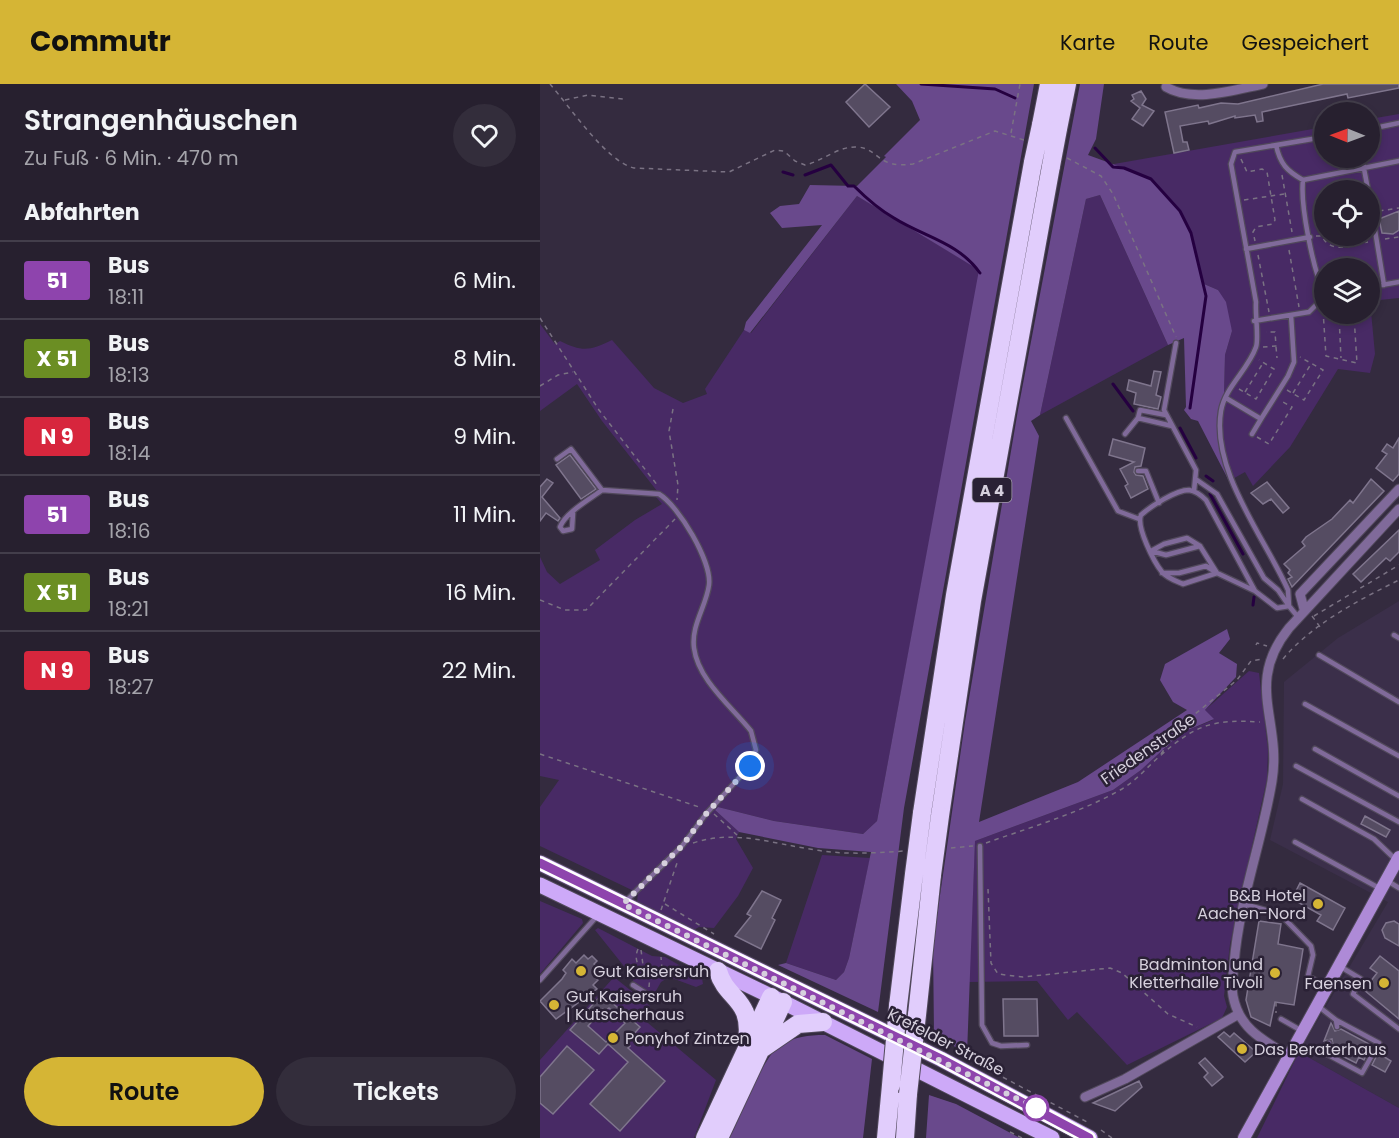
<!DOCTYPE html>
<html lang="de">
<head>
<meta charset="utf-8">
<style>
  body { margin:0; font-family:Poppins,sans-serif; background:#332d3b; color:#f1f3f6; height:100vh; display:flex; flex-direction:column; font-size:22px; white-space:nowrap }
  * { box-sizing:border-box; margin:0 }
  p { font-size:20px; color:#a4a3aa }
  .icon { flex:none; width:33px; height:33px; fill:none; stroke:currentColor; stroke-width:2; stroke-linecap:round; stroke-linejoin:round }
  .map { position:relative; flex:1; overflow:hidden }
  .panel { display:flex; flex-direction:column; background:#27202f; width:540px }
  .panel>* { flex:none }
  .badge { padding:0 12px; border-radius:4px; font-size:21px; line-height:39px }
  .needle { width:39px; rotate:271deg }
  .controls { position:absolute; left:774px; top:18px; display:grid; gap:12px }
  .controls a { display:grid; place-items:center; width:66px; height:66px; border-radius:50%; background:#27202f; box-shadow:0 3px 9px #0003,0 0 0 2px #433e4b; font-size:30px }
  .you { position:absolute; width:30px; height:30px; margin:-15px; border:4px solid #fff; border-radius:50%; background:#1a73e8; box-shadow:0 0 0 9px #1a73e833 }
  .map>.badge { position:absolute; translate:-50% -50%; box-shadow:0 0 0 3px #fff }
  h2 { padding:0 24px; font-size:22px; line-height:54px }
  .round { display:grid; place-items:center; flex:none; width:63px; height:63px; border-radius:32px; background:#332d3b }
  .head { display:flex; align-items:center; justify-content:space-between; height:102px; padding:0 24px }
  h1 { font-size:28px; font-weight:600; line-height:45px }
  .button { display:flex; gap:12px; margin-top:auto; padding:12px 24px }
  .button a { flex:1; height:69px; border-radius:36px; background:#d5b535; color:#111; font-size:24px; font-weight:600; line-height:69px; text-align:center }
  .button a+a { background:#332d3b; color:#f1f3f6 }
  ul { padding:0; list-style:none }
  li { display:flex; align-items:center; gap:18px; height:78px; padding:0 24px; border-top:2px solid #433e4b }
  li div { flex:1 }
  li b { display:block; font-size:22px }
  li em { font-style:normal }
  li .badge { min-width:66px; font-weight:700; text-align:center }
  header { display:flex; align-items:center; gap:36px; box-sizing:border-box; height:84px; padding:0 30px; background:#d5b535; color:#111 }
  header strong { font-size:28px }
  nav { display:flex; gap:33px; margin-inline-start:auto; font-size:21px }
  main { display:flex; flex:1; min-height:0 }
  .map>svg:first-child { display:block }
  .built { fill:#3b2f4a }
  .green { fill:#482a65; fill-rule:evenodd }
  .forest { fill:#69498c }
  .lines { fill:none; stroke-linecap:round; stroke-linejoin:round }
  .stream { stroke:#250040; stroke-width:3 }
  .building { fill:#554c62; stroke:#7f758d; stroke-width:1.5; fill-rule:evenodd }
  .lane-casing { stroke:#51495b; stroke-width:7 }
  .street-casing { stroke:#51495b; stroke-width:11 }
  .secondary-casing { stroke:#51495b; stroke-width:14 }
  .primary-casing { stroke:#51495b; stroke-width:17 }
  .highway-casing { stroke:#51495b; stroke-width:20 }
  .path { stroke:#7a7283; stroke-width:1.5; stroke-dasharray:4.5 4.5; stroke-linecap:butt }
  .lane { stroke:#806a9a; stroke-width:4.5 }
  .street { stroke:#806a9a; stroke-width:9 }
  .secondary { stroke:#ae8ad7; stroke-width:12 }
  .primary { stroke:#cda9f8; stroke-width:15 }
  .highway { stroke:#e1cdfc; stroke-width:18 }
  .highway-bridge-casing { stroke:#51495b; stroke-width:20; stroke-linecap:butt }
  .highway-bridge { stroke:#e1cdfc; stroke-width:18 }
  .line-casing { stroke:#fff; stroke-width:14 }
  .line { stroke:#8e44ad; stroke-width:9 }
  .walk { stroke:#d6d0dd; stroke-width:6; stroke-dasharray:0 10.8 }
  .poi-dot { fill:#d5b535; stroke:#2a2135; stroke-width:2 }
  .stop-dot { fill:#fff; stroke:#8e44ad; stroke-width:3 }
  .labels { text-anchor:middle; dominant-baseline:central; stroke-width:5; stroke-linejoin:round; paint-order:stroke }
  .shield { fill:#2a2135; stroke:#a29cab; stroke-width:1.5 }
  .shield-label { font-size:15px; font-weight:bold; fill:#d6d0dd }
  .street-label { font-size:16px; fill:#d6d0dd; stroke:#2a2135 }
  .poi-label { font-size:16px; fill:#d6d0dd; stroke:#2a2135; text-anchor:start }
</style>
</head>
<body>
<header>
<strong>Commutr</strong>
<nav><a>Karte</a><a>Route</a><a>Gespeichert</a></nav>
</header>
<main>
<section class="panel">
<div class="head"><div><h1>Strangenhäuschen</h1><p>Zu Fuß · 6 Min. · 470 m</p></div><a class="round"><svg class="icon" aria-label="heart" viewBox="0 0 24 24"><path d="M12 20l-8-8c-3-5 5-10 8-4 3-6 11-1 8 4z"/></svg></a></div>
<h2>Abfahrten</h2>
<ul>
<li><span class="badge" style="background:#8e44ad;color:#fff">51</span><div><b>Bus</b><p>18:11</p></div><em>6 Min.</em></li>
<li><span class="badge" style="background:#6b8e23;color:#fff">X 51</span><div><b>Bus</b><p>18:13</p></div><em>8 Min.</em></li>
<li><span class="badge" style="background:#d7263d;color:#fff">N 9</span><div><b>Bus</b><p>18:14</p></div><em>9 Min.</em></li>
<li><span class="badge" style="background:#8e44ad;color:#fff">51</span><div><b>Bus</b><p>18:16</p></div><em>11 Min.</em></li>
<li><span class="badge" style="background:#6b8e23;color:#fff">X 51</span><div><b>Bus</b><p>18:21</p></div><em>16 Min.</em></li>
<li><span class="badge" style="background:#d7263d;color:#fff">N 9</span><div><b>Bus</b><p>18:27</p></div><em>22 Min.</em></li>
</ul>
<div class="button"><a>Route</a><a>Tickets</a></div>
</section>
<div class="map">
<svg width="859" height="1054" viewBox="0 0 859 1054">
  <rect width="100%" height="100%" fill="#342b3f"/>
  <path class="built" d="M859,517V1024L759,968L848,818L730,756L743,700L744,598L798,554Z"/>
  <path class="green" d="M859,30V214L830,217L835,270L830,289L798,285L750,363L713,402L705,388L689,397L681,368L678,342L684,310L685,271L692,247L678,206L664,200L652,149L611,94L575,82L574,80L784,43V74H830V35ZM784,106H830V152H784ZM784,184H830V230H784Z
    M560,111L628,261L500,331L546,115Z
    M317,112L440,186L337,737L323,750L234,737L178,723L175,726L199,748L196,755L213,784L198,812L174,844L159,843L152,847L97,818L98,809L0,762V723L19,696L0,692V473L7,488L20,500L60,476L55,466L95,436L122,420L116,413L117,407L62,337L37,300L0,327V240L15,260L20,257C42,268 50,267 72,256L114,304L143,319L167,310L165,305L204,246L211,249Z
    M709,587L719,589L728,666L727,695L690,860L684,912L687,923L682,934L587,981L537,928L528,936L497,897L429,898L435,757L573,706L601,686L641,649L673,636L664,627Z
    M282,771L330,774L309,874L304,888L296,896L246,879Z
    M0,817L42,835L43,839L0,890Z
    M58,844L112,872L125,873L162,894L163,900L156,903L129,893L121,898L113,912L95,901L91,891L55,846Z
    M74,893L110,922L102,934L176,996L154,1054H0V976Z
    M759,968L859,1024V1054H717Z"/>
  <path class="forest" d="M356,0H494L364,724L338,928L238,881L246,879L296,896L304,888L309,874L331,768L278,764L199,748L175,726L178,723L234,737L323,750L337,737L439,186L317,112L210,249L204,246L206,238L282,141L242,144L230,129L240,122L259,120L270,101L317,102L346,73L344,72L380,36L372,17Z
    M540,0H564L556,55L548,71L611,94L641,126L652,149L664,200L678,206L686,218L692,247L685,271L684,310L678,342L681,368L689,397L658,337L651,335L644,326L646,323L644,254L628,261L560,111L546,115L500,331L491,337L499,352L439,738L538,698L647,626L633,618L620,596L625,580L687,545L690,555L679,569L697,580L696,593L665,626L674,635L641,649L601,686L573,706L435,757L427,970L394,950L393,860L425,638L478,326Z
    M285,951L332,975L323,1054H188C198,1034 224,972 240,961C255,953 268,951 285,951Z
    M389,1011L416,1020L480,1054H386Z"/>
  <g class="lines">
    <path class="stream" d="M381,0L455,5L475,14
      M555,64L573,83L584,84L611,95L640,127L651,149L666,212L650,324
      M243,88L253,91
      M265,91L291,81L308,102H314C326,114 340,126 354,134C384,153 418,158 440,189
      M573,300L593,327
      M640,344L656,374
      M666,392L673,397
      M670,410L703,470
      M713,521L714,513"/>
  </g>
  <path class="building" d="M325,0L350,23L329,43L306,18Z
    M783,0H859V4L808,14L807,10L722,28L723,37L717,38L715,31L695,34V32L669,40L668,37L640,42L643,58H647L649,66L634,69L625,28L658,21L659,24L681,19L698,20Z
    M601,7L606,15L602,21L614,27L603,42L592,35L600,24L591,17L594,15L592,11Z
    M859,127V146L853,150L842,149L839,135Z
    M614,287L621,288L616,311L621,313L618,325L594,320L596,309L587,306L589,296L611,302Z
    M859,354V390L853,397L836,384L847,370L842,367L847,360L853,364Z
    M573,355L605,364L601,382L595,383L594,388L596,391L603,392L608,405L591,414L585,402L588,400L580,385L594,378L569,371Z
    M30,371L56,405L41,415L16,381Z
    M7,395L13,399L2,413L20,434L18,437L6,429L0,437V403Z
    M831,395L844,407L752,503L748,495L752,493L748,489L750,486L744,480L765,462L762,458L766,453L792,435L810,416L813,419Z
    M727,398L749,424L743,429L731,415L723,420L711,409Z
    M859,446V468L850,477L846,474L821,498L813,490Z
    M825,732L850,746L846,753L821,740Z
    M760,799L805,824L793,846L777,837L781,831L752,815Z
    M222,807L241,816L232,834L235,836L221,865L195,852L211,832L207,830Z
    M719,837L741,840L738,860L763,865L754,921L735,918L730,942L711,933L706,916Z
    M854,837L859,840V862L845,854L842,846L846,839Z
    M44,871L48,875L52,872L57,877L54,880L59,885L53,891L58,896L53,901L57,905L16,935L0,917L22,895L26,889L23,886L32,875L36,879Z
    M840,872L859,887V935L824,906L837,889L830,884Z
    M62,910L100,943L86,959L90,962L88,964L125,997L80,1047L50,1020L88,978L68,960L59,970L30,946ZM69,924L85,939L66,958L48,942L63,925L65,927Z
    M463,915H497L498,952H464Z
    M791,939L795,947L801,945L831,961L824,976L819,973L816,979L804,973L806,969L793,961L792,955L784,957Z
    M684,948L690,953L694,949L716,968L705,978L678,953Z
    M27,962L54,986L13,1030L0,1019V993Z
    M838,969L851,977L845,988L832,981Z
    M665,974L683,993L672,1002L664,993L668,989L659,979Z
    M599,997L602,1003L575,1027L553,1019Z"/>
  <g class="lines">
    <g class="lane-casing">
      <path id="lane" d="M830,45L859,39
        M736,61C740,80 747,87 763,96
        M822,74L828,106
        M830,116L844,201
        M706,165L770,153
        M830,203L859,198
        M784,208C773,186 760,120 763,96L859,77
        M714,237L769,228L784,213
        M636,259L624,326L656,386L654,407
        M686,314L721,335L748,292L754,278L751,231
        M526,334L578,427L599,435
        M598,334L600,326L626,331
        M585,350L598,334L632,342
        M712,350L721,335
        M17,375L31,365L62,406L119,410C139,422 172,478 169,501C166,523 151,541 154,564C158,596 192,623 211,647L216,666L210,682L166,730L142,762L85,818
        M598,387H606L619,419
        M657,396L677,410L724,494L738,506L749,522L737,524L715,507L666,416C661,411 656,407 649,406C636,406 611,422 601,431C596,443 614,478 622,488C627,494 636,497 643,500L677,489L715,507
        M33,429L32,445L23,447L20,443C25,429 50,415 62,406
        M611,467L626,471L660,462L677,489L666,482L639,489H622
        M611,467L624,460L647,454L660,462
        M758,533L749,522L748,506C725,454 671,387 681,327C685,303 708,286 716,263C719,255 715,230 716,218L691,80L695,68L784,53
        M854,551L859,554
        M779,571L859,618
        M765,620L859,672
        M775,665L859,712
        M756,682L859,738
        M762,715L834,755L855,775
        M755,758L839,804
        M440,762L442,941L452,959L461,962L487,961
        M846,796L859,804
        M704,820L740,830L771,862L773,871L768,892L787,903
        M801,883L821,895L813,910L859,945
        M0,896L58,831
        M93,901L110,912
        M778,922L796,936L797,943
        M741,935L762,947
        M758,962L781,967L789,959
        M781,967L822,989L839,959L796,936"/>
    </g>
    <g class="street-casing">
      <path id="street" d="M626,3C653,19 694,6 723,0
        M764,525L760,510L859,405
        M749,972C722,956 699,944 693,912C691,902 693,890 694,880C699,817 722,758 732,697C742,636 704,600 749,544L859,425
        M545,1013L585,995L697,931"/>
    </g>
    <g class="secondary-casing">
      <path id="secondary" d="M704,1054L859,773"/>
    </g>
    <g class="primary-casing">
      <path id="primary" d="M0,779L401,975L550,1054
        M0,801L243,918L512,1054"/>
    </g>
    <g class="highway-casing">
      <path id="highway" d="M501,41L509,0
        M518,45L527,0
        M382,729L415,511L493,78
        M400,732L432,517L511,82
        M178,887C186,916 213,914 207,957
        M358,922L374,790
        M377,931L392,791
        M223,964L258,940L283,938
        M165,1054L231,913
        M179,1054L243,918
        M346,1054L351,1001
        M365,1054L368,1010"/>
    </g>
    <path class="path" d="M10,0C29,22 67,78 94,84L189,88L235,66L244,67L255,77L265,81C283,77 298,62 317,63C339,64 336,85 373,80L455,47L484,56
      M25,16L48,11L83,15
      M471,49L480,0
      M527,74L561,92L573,110L636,253
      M701,75L707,88L722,85L727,88L735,136L733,140L716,143L713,148L715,157
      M742,91L752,148
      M704,116L744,110
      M839,127L859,124
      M782,151L784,141
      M776,152H782C791,171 812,161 828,158
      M845,155L859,153
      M749,166L759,223
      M718,171L729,228
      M818,184L826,183
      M783,226L786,272L817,279L814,232H799
      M785,232H799L801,274
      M0,234L59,326L118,402
      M723,263L736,262L735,248H726
      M736,263L737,274
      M0,302L18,291L33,288
      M699,305L716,315L734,285L719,276
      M747,306L764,316L783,286L760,273
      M705,308L723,279
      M753,309L771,280
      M133,325L129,347L138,401L137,416
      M717,353L729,360L752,323L741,317
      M0,516L25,526H46L135,435
      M772,532L780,543
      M774,532L859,481
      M716,561L717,559L727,562
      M743,575C772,540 819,516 859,496
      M0,670L162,724
      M621,670L639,643L697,596L711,577L722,575
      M174,730L197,751
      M153,759C195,745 233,760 276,766C306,771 334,769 364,767
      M446,759C491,743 540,729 582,705C597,696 607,683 620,672C656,640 674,635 720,638
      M411,764L433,762
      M448,805L451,879L458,890L483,893L570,884L582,889L628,930L657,943
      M125,820L174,850
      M121,826L138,776
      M98,865C93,876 99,886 110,891L122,884L121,873
      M101,866L103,881L117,888
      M109,903L110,891
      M736,918V929
      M455,989L549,1039
      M561,1046L572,1054
      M470,1048L482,1054"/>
    <use href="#lane" class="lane"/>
    <use href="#street" class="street"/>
    <use href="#secondary" class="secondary"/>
    <use href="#primary" class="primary"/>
    <use href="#highway" class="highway"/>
    <g class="highway-bridge-casing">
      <path id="highway-bridge" d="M493,78L501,41
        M511,82L518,45
        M374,790L382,729
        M392,791L400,732
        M351,1001L358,922
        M368,1010L377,931"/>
    </g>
    <use href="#highway-bridge" class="highway-bridge"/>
  </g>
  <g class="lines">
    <g class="line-casing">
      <path id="line" d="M0,779L401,975L549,1054"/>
    </g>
    <use href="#line" class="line"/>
    <path class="walk" d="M210,682L166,730L142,762L83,820L496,1024"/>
  </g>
  <g class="poi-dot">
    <circle cx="778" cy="820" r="6"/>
    <circle cx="41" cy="887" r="6"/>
    <circle cx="735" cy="889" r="6"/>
    <circle cx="844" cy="899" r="6"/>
    <circle cx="14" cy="921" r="6"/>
    <circle cx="73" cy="954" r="6"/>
    <circle cx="702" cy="965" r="6"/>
  </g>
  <circle class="stop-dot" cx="496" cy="1024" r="12"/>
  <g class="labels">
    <rect class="shield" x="432.5" y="394" width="39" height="24" rx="4.5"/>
    <g class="shield-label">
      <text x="452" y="406">A 4</text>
    </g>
    <g class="street-label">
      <text transform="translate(608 665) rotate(-35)">Friedenstraße</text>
      <text transform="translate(406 958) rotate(27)">Krefelder Straße</text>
    </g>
    <g class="poi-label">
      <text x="766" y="811" text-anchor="end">B&amp;B Hotel<tspan x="766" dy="18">Aachen-Nord</tspan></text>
      <text x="723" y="880" text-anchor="end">Badminton und<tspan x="723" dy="18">Kletterhalle Tivoli</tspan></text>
      <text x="53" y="887">Gut Kaisersruh</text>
      <text x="832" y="899" text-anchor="end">Faensen</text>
      <text x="26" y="912">Gut Kaisersruh<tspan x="26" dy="18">| Kutscherhaus</tspan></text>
      <text x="85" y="954">Ponyhof Zintzen</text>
      <text x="714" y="965">Das Beraterhaus</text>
    </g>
  </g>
</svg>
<div class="controls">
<a><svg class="needle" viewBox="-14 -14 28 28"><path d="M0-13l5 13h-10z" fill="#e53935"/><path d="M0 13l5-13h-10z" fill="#a4a3aa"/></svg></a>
<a><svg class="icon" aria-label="locate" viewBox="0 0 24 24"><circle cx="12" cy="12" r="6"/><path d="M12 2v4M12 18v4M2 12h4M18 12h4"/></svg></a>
<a><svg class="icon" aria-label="layers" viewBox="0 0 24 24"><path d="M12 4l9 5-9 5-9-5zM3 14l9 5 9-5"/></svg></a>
</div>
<div class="you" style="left:210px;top:682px"></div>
</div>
</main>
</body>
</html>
